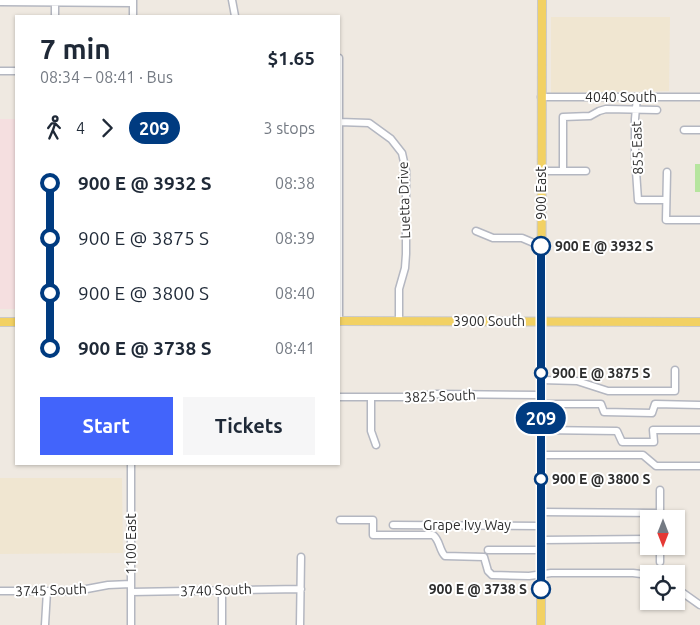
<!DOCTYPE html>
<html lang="en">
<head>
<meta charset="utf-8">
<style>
  body { margin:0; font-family:Ubuntu,sans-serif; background:#f6f6f7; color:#1f2937; height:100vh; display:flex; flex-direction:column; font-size:19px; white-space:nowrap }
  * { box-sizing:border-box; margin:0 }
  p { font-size:16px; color:#747a83 }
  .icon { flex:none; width:28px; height:28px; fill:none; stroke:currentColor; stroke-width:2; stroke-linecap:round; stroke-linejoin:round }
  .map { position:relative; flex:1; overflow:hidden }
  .sheet { position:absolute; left:15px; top:15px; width:325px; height:450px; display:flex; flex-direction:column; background:#fff; border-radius:0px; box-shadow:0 1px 4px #0004 }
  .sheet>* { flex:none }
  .badge { padding:0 10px; border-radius:16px; font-size:18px; line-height:32px }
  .needle { width:32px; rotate:180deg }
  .tools { position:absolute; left:640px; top:510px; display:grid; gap:10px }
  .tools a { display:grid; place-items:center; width:45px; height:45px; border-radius:0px; background:#fff; box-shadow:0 1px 4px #0004; font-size:25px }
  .map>.badge { position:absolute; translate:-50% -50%; box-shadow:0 0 0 2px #fff }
  .legs { display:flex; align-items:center; gap:8px; height:55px; padding:0 25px; font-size:16px }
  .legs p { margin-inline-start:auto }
  .summary { display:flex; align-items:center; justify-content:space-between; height:85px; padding:0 25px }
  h1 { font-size:28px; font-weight:600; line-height:38px }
  .action { display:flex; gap:10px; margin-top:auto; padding:10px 25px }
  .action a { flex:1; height:58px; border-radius:0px; background:#4264fb; color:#fff; font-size:20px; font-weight:600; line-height:58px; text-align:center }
  .action a+a { background:#f6f6f7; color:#1f2937 }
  ul { padding:0 25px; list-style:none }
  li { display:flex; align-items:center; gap:18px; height:55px; font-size:19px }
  li i { display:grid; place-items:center; width:8px; height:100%; margin:0 6px; background:currentColor }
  li i::after { content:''; width:12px; height:12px; margin:-6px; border:4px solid; border-radius:50%; background:#fff }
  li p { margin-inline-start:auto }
  li:first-child i { background:linear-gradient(#0000 50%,currentColor 0) }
  li:last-child i { background:linear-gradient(currentColor 50%,#0000 0) }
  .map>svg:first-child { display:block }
  .education { fill:#f0e6d1 }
  .medical { fill:#f5dfe0 }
  .park { fill:#b6e59e }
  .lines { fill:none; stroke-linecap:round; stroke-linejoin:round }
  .minor-casing { stroke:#b4b7c1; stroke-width:9 }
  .major-casing { stroke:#c9c9c9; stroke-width:10 }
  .minor { stroke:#fff; stroke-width:6 }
  .major { stroke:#f2d163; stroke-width:8 }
  .line-1-casing { stroke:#fff; stroke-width:11 }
  .line-1 { stroke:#003b80; stroke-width:8 }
  .stop-1-dot { fill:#fff; stroke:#003b80; stroke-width:2.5 }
  .labels { text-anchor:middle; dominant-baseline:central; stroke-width:4; stroke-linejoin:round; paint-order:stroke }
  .street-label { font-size:14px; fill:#2e2e2e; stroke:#fff }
  .stop-label { font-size:14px; font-weight:bold; fill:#2e2e2e; stroke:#fff; text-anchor:start }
</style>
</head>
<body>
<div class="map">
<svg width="700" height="625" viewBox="0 0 700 625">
  <rect width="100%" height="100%" fill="#efe9e1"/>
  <path class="education" d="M551,17H670L669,91L551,93Z
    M0,478H122L123,553L0,554Z"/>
  <path class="medical" d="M0,119H16V309H0Z"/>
  <path class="park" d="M695,164H700V192H695Z"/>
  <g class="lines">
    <g class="minor-casing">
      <path id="minor" d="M232,0L235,16
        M0,2L133,3
        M55,16V3
        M133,16V0
        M339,58V321
        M0,71H16
        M541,97H700
        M637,97L635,119V156L638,200H666
        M339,122L369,123L391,139L402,153L406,171V254L405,268L399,289V321
        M684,130H700
        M541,171H586
        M563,171V117L590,116L599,111L606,109L657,110
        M667,172L666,220H700
        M476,231L493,238H522L541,246
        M541,380L577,381L608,391H675V370
        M339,397H411L437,394L541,395
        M371,397V431L376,445
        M541,404H601L604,412L652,413L655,404L700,405
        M541,430L617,431L622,442H654L653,430H700
        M541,455H643L656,466H700
        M660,490V519
        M541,512L660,513
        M340,520H373V535H433C440,540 439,550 445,556L484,557L488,571L492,575L529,576L551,573H633L649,575
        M393,525L541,526
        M541,540L649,539
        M660,546V562
        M488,550H541
        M676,588L700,605
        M0,591H76L108,585L131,584
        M131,592L301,589
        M45,625L47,591
        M131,625V464
        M222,625V592
        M300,625L301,557"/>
    </g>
    <g class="major-casing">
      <path id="major" d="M339,321L700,322
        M0,322H16
        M541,625L542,0"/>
    </g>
    <use href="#minor" class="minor"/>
    <use href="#major" class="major"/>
  </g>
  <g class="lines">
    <g class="line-1-casing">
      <path id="line-1" d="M541,589V246"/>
    </g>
    <use href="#line-1" class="line-1"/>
  </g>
  <g class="stop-1-dot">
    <circle cx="541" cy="246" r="9"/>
    <circle cx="541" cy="373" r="6"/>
    <circle cx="541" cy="479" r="6"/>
    <circle cx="541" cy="589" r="9"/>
  </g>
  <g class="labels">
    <g class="street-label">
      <text x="621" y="97">4040 South</text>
      <text transform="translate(637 148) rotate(-92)">855 East</text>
      <text transform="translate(541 193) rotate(-90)">900 East</text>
      <text transform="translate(404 200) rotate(-92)">Luetta Drive</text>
      <text x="489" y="321">3900 South</text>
      <text transform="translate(440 396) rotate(-2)">3825 South</text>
      <text x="467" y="525">Grape Ivy Way</text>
      <text transform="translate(131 544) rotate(-90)">1100 East</text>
      <text transform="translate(51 590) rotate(-2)">3745 South</text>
      <text transform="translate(216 590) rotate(-2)">3740 South</text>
    </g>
    <g class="stop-label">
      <text x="555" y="246">900 E @ 3932 S</text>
      <text x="552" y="373">900 E @ 3875 S</text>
      <text x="552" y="479">900 E @ 3800 S</text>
      <text x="527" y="589" text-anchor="end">900 E @ 3738 S</text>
    </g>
  </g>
</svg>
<div class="tools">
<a><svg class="needle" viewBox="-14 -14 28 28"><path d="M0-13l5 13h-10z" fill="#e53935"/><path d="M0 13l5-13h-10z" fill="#747a83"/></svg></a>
<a><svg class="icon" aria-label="locate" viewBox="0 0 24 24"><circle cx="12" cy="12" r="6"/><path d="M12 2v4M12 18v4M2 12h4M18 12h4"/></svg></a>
</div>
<b class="badge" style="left:541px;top:418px;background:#003b80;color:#fff">209</b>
<section class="sheet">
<div class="summary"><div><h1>7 min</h1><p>08:34 – 08:41 · Bus</p></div><b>$1.65</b></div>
<div class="legs"><svg class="icon" aria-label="walk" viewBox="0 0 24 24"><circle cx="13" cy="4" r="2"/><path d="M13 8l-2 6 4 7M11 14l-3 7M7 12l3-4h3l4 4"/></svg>4<svg class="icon" aria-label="forward" viewBox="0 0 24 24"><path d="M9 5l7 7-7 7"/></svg><b class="badge" style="background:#003b80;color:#fff">209</b><p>3 stops</p></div>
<ul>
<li><i style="color:#003b80"></i><b>900 E @ 3932 S</b><p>08:38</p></li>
<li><i style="color:#003b80"></i><span>900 E @ 3875 S</span><p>08:39</p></li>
<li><i style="color:#003b80"></i><span>900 E @ 3800 S</span><p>08:40</p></li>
<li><i style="color:#003b80"></i><b>900 E @ 3738 S</b><p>08:41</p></li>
</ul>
<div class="action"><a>Start</a><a>Tickets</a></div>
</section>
</div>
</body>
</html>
